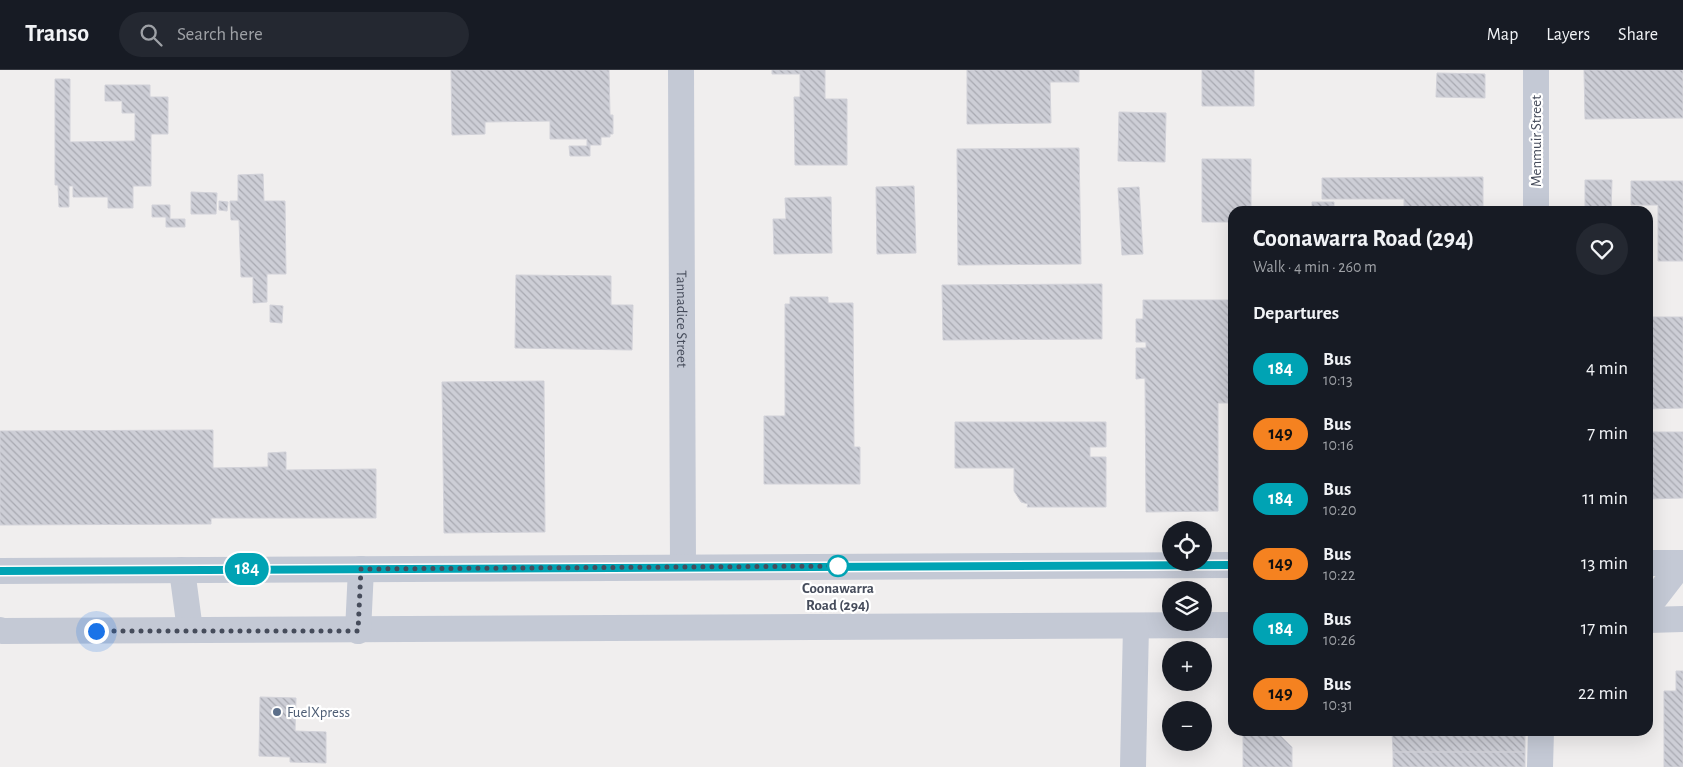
<!DOCTYPE html>
<html lang="en">
<head>
<meta charset="utf-8">
<style>
  body { margin:0; font-family:"Alegreya Sans",sans-serif; background:#242831; color:#f1f3f6; height:100vh; display:flex; flex-direction:column; font-size:19px; white-space:nowrap }
  * { box-sizing:border-box; margin:0 }
  p { font-size:16px; color:#9ea1a6 }
  .icon { flex:none; width:28px; height:28px; fill:none; stroke:currentColor; stroke-width:2; stroke-linecap:round; stroke-linejoin:round }
  .map { position:relative; flex:1; overflow:hidden }
  .details { position:absolute; left:1228px; top:136px; width:425px; height:530px; display:flex; flex-direction:column; background:#171b24; border-radius:15px; box-shadow:0 5px 20px #0002 }
  .details>* { flex:none }
  .badge { padding:0 10px; border-radius:16px; font-size:18px; line-height:32px }
  .buttons { position:absolute; left:1162px; top:451px; display:grid; gap:10px }
  .buttons a { display:grid; place-items:center; width:50px; height:50px; border-radius:50%; background:#171b24; box-shadow:0 5px 20px #0002; font-size:25px }
  .you { position:absolute; width:25px; height:25px; margin:-12px; border:4px solid #fff; border-radius:50%; background:#1a73e8; box-shadow:0 0 0 8px #1a73e833 }
  .map>.badge { position:absolute; translate:-50% -50%; box-shadow:0 0 0 2px #fff }
  h2 { padding:0 25px; font-size:19px; line-height:45px }
  .round { display:grid; place-items:center; flex:none; width:52px; height:52px; border-radius:26px; background:#242831 }
  .summary { display:flex; align-items:center; justify-content:space-between; height:85px; padding:0 25px }
  h1 { font-size:24px; font-weight:600; line-height:38px }
  ul { padding:0; list-style:none }
  li { display:flex; align-items:center; gap:15px; height:65px; padding:0 25px }
  li div { flex:1 }
  li b { display:block; font-size:19px }
  li em { font-style:normal }
  li .badge { min-width:55px; font-weight:700; text-align:center }
  header { display:flex; align-items:center; gap:30px; box-sizing:border-box; height:70px; padding:0 25px; background:#171b24; border-bottom:1px solid #363941 }
  header strong { font-size:24px }
  nav { display:flex; gap:28px; margin-inline-start:auto; font-size:18px }
  .search { width:350px; height:45px; background:#242831; display:flex; align-items:center; gap:12px; box-sizing:border-box; padding:0 18px; border-radius:28px; color:#9ea1a6; font-size:19px }
  .map>svg:first-child { display:block }
  .building { fill:url(#building-back-hatch); stroke:#d2d2d9 }
  .lines { fill:none; stroke-linecap:round; stroke-linejoin:round }
  .minor { stroke:#c4c9d5; stroke-width:26 }
  .line-casing { stroke:#fff; stroke-width:11 }
  .line { stroke:#00a3b4; stroke-width:8 }
  .walk { stroke:#464c5b; stroke-width:5; stroke-dasharray:0 9 }
  .stop-dot { fill:#fff; stroke:#00a3b4; stroke-width:2.5 }
  .service-dot { fill:#5c6f8a; stroke:#fff; stroke-width:2 }
  .labels { text-anchor:middle; dominant-baseline:central; stroke-width:4.5; stroke-linejoin:round; paint-order:stroke }
  .street-label { font-size:15px; fill:#464c5b; stroke:#fff }
  .stop-label { font-size:15px; font-weight:bold; fill:#464c5b; stroke:#fff }
  .service-label { font-size:15px; fill:#4e5e75; stroke:#fff; text-anchor:start }
</style>
</head>
<body>
<header>
<strong>Transo</strong>
<div class="search"><svg class="icon" aria-label="search" viewBox="0 0 24 24"><circle cx="10" cy="10" r="6"/><path d="M15 15l6 6"/></svg>Search here</div>
<nav><a>Map</a><a>Layers</a><a>Share</a></nav>
</header>
<div class="map">
<svg width="1683" height="697" viewBox="0 0 1683 697">
  <defs>
    <pattern id="building-back-hatch" width="6" height="6" patternUnits="userSpaceOnUse" patternTransform="scale(1.25)"><rect width="6" height="6" fill="#cdced6"/><path d="M-1 5l2 2M0 0l6 6M5-1l2 2" fill="none" stroke="#a8a9b1"/></pattern>
  </defs>
  <rect width="100%" height="100%" fill="#f0eeee"/>
  <path class="building" d="M451,0H609L610,45H613V64H610V67H601V75H590V86H570L569,76H587V69H550V51L485,52V64L452,65Z
    M772,0H825V29H847V95H795L794,27H800V4H772Z
    M967,0H1079V12H1050L1051,53L967,54Z
    M1202,0H1254V36H1202Z
    M1584,0H1683V48L1585,49Z
    M1437,3L1485,4V28L1436,27Z
    M55,9H70V72L135,71V43H122V31H105V15H150V27H168V64H151V116H133V138H108V127H73V116H69V137H59L58,115H55Z
    M1119,42L1166,43L1165,92L1118,91Z
    M1079,78L1081,194L958,195L957,79Z
    M1202,89H1251V141H1232V152H1202Z
    M263,104L264,131H285L286,204H267V232L253,233V207H241L239,150H231L230,131H238V105Z
    M1483,107V141H1404V129H1322V108Z
    M1585,110H1612L1611,141H1585Z
    M1631,111H1683V191H1658V135H1631Z
    M914,116L916,183L877,184L876,117Z
    M1139,117L1143,184L1122,185L1118,118Z
    M191,122L217,123L216,144H191Z
    M831,127L832,183L774,184L773,149H786L785,128Z
    M219,131L228,132L227,141L219,140Z
    M1312,132H1334V141H1312Z
    M152,135H170V149H185V157H166V147H152Z
    M516,205L611,206V235H633L632,280L515,278Z
    M1102,214V269L943,270L942,215Z
    M790,227H828V233H853L854,377H860V414H764V346H785V234H790Z
    M1143,230H1232V333H1218V441L1146,442L1145,308L1136,309V278H1146V272H1136V249H1143Z
    M270,235L283,236L282,253L270,252Z
    M1648,247H1683V338L1648,339Z
    M544,311L545,462L444,463L442,312Z
    M955,352H1106V377H1090V387H1106V437H1027L1028,434L1021,432L1014,421V398H955Z
    M213,360V398L268,397V383L286,382V400L376,399V448H211V454L0,455V361Z
    M1648,362H1683V428L1648,429Z
    M1676,601H1683V697H1664V621H1676Z
    M260,627L296,628L295,661L326,662V693L290,692V687L259,686Z
    M1243,661H1276L1292,677V697H1243Z
    M1392,661H1525V682H1393Z
    M1393,682H1525V697H1393Z"/>
  <g class="lines">
    <g class="minor">
      <path id="s1" d="M681,0L683,497"/>
      <path d="M1536,0V141"/>
      <path d="M1648,493H1683"/>
      <path d="M182,500L190,560"/>
      <path d="M0,501L1232,495"/>
      <path d="M1648,537L1682,493"/>
      <path d="M1648,550L1683,549"/>
      <path d="M0,560L3,561L1232,555"/>
      <path d="M358,561L361,499"/>
      <path d="M1133,697L1136,556"/>
      <path d="M1540,697L1541,661"/>
    </g>
  </g>
  <g class="lines">
    <g class="line-casing">
      <path id="line" d="M0,501L1232,495"/>
    </g>
    <use href="#line" class="line"/>
    <path class="walk" d="M96,561H358L361,499L840,496H838"/>
  </g>
  <circle class="stop-dot" cx="838" cy="496" r="10"/>
  <circle class="service-dot" cx="277" cy="642" r="5"/>
  <g class="labels">
    <g class="street-label">
      <text transform="translate(1536 71) rotate(-90)">Menmuir Street</text>
      <text stroke="none"><textPath href="#s1" startOffset="249">Tannadice Street</textPath></text>
    </g>
    <g class="stop-label">
      <text x="838" y="518">Coonawarra<tspan x="838" dy="17">Road (294)</tspan></text>
    </g>
    <g class="service-label">
      <text x="287" y="642">FuelXpress</text>
    </g>
  </g>
</svg>
<div class="buttons">
<a><svg class="icon" aria-label="locate" viewBox="0 0 24 24"><circle cx="12" cy="12" r="6"/><path d="M12 2v4M12 18v4M2 12h4M18 12h4"/></svg></a>
<a><svg class="icon" aria-label="layers" viewBox="0 0 24 24"><path d="M12 4l9 5-9 5-9-5zM3 14l9 5 9-5"/></svg></a>
<a>+</a>
<a>−</a>
</div>
<div class="you" style="left:96px;top:561px"></div>
<b class="badge" style="left:247px;top:499px;background:#00a3b4;color:#fff">184</b>
<section class="details">
<div class="summary"><div><h1>Coonawarra Road (294)</h1><p>Walk · 4 min · 260 m</p></div><a class="round"><svg class="icon" aria-label="heart" viewBox="0 0 24 24"><path d="M12 20l-8-8c-3-5 5-10 8-4 3-6 11-1 8 4z"/></svg></a></div>
<h2>Departures</h2>
<ul>
<li><span class="badge" style="background:#00a3b4;color:#fff">184</span><div><b>Bus</b><p>10:13</p></div><em>4 min</em></li>
<li><span class="badge" style="background:#f58220;color:#111">149</span><div><b>Bus</b><p>10:16</p></div><em>7 min</em></li>
<li><span class="badge" style="background:#00a3b4;color:#fff">184</span><div><b>Bus</b><p>10:20</p></div><em>11 min</em></li>
<li><span class="badge" style="background:#f58220;color:#111">149</span><div><b>Bus</b><p>10:22</p></div><em>13 min</em></li>
<li><span class="badge" style="background:#00a3b4;color:#fff">184</span><div><b>Bus</b><p>10:26</p></div><em>17 min</em></li>
<li><span class="badge" style="background:#f58220;color:#111">149</span><div><b>Bus</b><p>10:31</p></div><em>22 min</em></li>
</ul>
</section>
</div>
</body>
</html>
